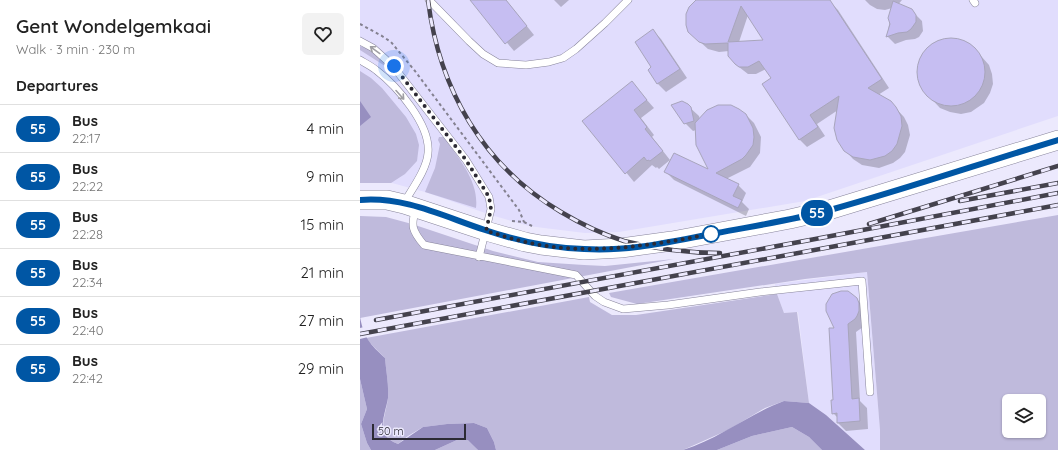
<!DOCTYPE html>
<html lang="en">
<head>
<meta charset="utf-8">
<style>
  body { margin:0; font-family:Quicksand,sans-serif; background:#f2f2f2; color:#222; height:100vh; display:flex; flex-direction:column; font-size:15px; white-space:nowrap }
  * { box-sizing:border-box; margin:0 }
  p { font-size:13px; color:#767676 }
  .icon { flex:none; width:22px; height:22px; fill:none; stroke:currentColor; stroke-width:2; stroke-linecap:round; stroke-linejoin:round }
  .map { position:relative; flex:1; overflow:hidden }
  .drawer { display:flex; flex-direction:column; background:#fff; width:360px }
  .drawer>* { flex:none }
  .badge { padding:0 8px; border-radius:13px; font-size:14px; line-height:26px }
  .tools { position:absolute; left:642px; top:394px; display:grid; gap:8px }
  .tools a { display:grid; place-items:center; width:44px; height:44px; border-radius:6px; background:#fff; box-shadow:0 1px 3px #0004; font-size:20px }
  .scale { position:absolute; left:12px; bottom:10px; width:94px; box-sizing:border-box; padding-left:4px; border:2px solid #2c2a34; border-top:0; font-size:11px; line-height:14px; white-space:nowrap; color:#2c2a34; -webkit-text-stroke:3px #ece9fd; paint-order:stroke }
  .you { position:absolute; width:20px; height:20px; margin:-10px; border:3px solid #fff; border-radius:50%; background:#1a73e8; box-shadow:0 0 0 6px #1a73e833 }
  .map>.badge { position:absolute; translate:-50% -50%; box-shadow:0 0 0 2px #fff }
  h2 { padding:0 16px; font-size:15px; line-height:36px }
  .round { display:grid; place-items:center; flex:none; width:42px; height:42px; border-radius:6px; background:#f2f2f2 }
  .summary { display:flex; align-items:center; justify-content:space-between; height:68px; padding:0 16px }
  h1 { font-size:19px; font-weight:600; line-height:30px }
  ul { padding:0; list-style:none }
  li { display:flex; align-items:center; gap:12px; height:48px; padding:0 16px; border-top:1px solid #e0e0e0 }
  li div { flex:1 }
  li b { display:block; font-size:15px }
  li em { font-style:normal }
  li .badge { min-width:44px; font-weight:700; text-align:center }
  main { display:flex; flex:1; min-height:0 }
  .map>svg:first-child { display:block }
  .built { fill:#e1ddfd }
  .green { fill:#bfbadc; fill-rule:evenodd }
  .water { fill:#978fc0 }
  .pier { fill:#ece9fd }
  .shadow { fill:#0003; fill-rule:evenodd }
  .building { fill:#c6bef2; stroke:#a8a5bc; fill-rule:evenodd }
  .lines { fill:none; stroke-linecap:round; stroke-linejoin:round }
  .lane-casing { stroke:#87849b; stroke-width:8 }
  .secondary-casing { stroke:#87849b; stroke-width:20 }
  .path { stroke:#848190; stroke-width:2; stroke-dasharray:3 3; stroke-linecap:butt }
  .lane { stroke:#fff; stroke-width:7 }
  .secondary { stroke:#fff; stroke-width:19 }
  .rail-casing { stroke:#44424d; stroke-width:4.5 }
  .rail { stroke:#ece9fd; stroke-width:3; stroke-dasharray:9; stroke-linecap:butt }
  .oneway { stroke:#a09fa4 }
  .line-casing { stroke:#fff; stroke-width:9 }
  .line { stroke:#0056a4; stroke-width:6 }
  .walk { stroke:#2c2a34; stroke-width:4; stroke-dasharray:0 7.2 }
  .stop-dot { fill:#fff; stroke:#0056a4; stroke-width:2 }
</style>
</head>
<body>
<main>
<section class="drawer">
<div class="summary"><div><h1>Gent Wondelgemkaai</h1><p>Walk · 3 min · 230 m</p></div><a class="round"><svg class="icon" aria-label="heart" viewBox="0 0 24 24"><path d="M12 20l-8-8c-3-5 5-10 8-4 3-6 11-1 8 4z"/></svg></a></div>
<h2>Departures</h2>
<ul>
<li><span class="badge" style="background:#0056a4;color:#fff">55</span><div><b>Bus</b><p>22:17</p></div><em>4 min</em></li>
<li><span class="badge" style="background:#0056a4;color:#fff">55</span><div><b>Bus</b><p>22:22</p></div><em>9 min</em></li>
<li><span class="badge" style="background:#0056a4;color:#fff">55</span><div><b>Bus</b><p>22:28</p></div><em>15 min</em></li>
<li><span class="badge" style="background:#0056a4;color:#fff">55</span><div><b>Bus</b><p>22:34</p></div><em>21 min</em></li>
<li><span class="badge" style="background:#0056a4;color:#fff">55</span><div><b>Bus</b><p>22:40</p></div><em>27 min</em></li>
<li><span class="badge" style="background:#0056a4;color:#fff">55</span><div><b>Bus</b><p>22:42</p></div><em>29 min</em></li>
</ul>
</section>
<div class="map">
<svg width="698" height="450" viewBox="0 0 698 450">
  <rect width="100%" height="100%" fill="#ece9fd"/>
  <path class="built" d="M0,0H698V116L445,201L259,232L225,233L184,228L169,226L131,215L65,192L32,183H0Z
    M507,272L520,430V450H505L466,415L449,403L438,312L424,313L417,294L415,284Z"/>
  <path class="green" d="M0,46L9,49L27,64L25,66L0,50Z
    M0,71L11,78L22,88L46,117L56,134L59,145L57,161L45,174L31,183H0Z
    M79,137H83L86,140C100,160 119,182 116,208L65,192L75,168L80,144L78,140Z
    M698,215V450H520V430L507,272L445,279L277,304L251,297L249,293ZM649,401H679V431H649Z
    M0,216L26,217L52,224L133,251L178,262L224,265L245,266L314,259L0,318Z
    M417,294L424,313L437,312L449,403L424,401L405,408L368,430L323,450H136L134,442L127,428L114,423L87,424L63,427L48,436L38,444C14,435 26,416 28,398C29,386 26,371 25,358L13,346L6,338L229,297L230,302L252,315H276Z
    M0,379L7,409L1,424L7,443L11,450H0Z
    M432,427L449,437L462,450H357L392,436Z
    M97,440H109L118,450H75Z"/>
  <path class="water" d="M0,101L11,117L0,126Z
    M0,317C4,338 10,344 25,358C26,371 29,385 28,398C25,416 14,435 38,444L63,427L87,424L114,423L127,428L134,442L136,450H118L108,440H97L75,450H11L7,443L1,424L7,409L0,379Z
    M424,401L449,403L466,415L505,450H462L449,437L432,427L392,436L357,450H323C359,439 389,414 424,401Z"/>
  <path class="pier" d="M4,327L8,337L0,339V328Z"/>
  <path class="shadow" d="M111,0H146L174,35L154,51Z
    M194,0H209L201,7Z
    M337,0H467L470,2L478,10L529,88L518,95L530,102L544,117L548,125L550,135L545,152L540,158L533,163L519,168L502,165L493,159L485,150L478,110L457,124L465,136L447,147L439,139L412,79L406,69L396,74H388L375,64L369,51L359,52L348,49L338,40ZM388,15L405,41L379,42Z
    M505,0H542L536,7L551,10L562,21L563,31L559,37L555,39L546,40L535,44L527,36L532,8L525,10L517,9L510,5Z
    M293,31L301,39L327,78L306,92L298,84L289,70L293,68Z
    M595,39L602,41L613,47L629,65L632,74L633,84L630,93L624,103L611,112L601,114L590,112L580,108L564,91L559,82L558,65L561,57L568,48L584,40Z
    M272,83L294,108L281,118L294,135L292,137L310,160L299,169L297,167L296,168L292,165L274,182L224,121Z
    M327,105L339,116L340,120L386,115L394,123L401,137L400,153L390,167L366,179L378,185L386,193L382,202L389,209L386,216L314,180L306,172L351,171L336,130L333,131L325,123Z
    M492,295L504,307L503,327L496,332L500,401L507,408L508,429L486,431L478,423V418L473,413L474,401L476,329Z"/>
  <path class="building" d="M110,0H146L167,26L145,44Z
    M336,0H470L522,79L508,88L531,101L536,107L541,116L542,126L537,144L532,151L525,156L510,160L493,157L484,151L477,140L474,128L479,96L450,115L458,127L439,140L402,84L411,78L399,61L388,67H379L375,64L368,56V43L345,44L339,42L328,32L326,25V14L329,7ZM381,6L403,40L368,42Z
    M533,1L552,9L556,15V22L551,29L547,32L538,33L526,37L530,24L528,18Z
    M293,29L320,69L297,84L288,70L291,67L275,42Z
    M557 72a34 34 0 1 1 68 0a34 34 0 1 1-68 0Z
    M272,81L287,100L274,110L287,127L285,129L303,151L290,161L288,160L287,161L284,157L265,174L222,121Z
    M322,101L328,104L331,107L334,121L324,124L311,105Z
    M358,105H371L379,109L386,114L393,128L394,137L393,145L386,155L382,159L356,173L379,184L373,196L382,200L378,208L304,172L314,153L348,169L336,145L335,123L347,110Z
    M481,291H488L492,294L497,298L499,303V311L497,316L495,319L488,324L492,399L499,398L500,421L477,423V413L472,414L471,400H473L469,328H474L466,311V304L472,294Z"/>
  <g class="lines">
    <g class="lane-casing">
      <path id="lane" d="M69,0L109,41L123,54L138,63L166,65L189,62L203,58L216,49L245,23L268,0
        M613,0L615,3
        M0,41L13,48L33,66L106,160L129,197L131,209L119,257
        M0,60C5,63 11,66 16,70C37,86 71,125 68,153C67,169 52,189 44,203
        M56,209C50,226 53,232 64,245L216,275L235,296L244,302L263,309L308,305L400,292L502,281L510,392"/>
    </g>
    <g class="secondary-casing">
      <path id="secondary" d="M0,200H27L44,204L126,231L165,242L181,245L224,250L261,248L312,241L430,219L469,210L698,140"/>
    </g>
    <path class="path" d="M0,24L22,36L31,42L55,71L159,210L164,222
      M152,221L164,222L174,227"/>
    <use href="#lane" class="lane"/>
    <use href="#secondary" class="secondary"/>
    <g class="rail-casing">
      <path id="rail" d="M68,0C79,89 123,166 201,212C221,224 242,234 264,241C296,249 327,253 360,253
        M600,201L698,183
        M509,224L698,166
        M16,320L450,240L698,193
        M0,334L698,205"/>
    </g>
    <use href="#rail" class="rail"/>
  </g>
  <defs><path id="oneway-shaft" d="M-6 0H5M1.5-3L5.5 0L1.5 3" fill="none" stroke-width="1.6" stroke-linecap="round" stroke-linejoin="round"/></defs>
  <g class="oneway">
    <use href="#oneway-shaft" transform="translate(15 50) rotate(-144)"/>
    <use href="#oneway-shaft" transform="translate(40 95) rotate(48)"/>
  </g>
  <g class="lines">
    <g class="line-casing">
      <path id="line" d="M0,200C44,196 85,217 125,230C158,241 190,248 224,249C269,252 313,241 357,233C394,226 433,220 470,210C546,189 622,163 698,140"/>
    </g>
    <use href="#line" class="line"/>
    <path class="walk" d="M34,66L106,160L129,197L131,209L126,231C144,236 161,242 180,245C239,255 298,244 356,233L351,234"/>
  </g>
  <circle class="stop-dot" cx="351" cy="234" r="8"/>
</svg>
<div class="tools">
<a><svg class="icon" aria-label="layers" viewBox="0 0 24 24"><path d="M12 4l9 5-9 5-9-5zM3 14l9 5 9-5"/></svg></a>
</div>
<div class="scale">50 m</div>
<div class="you" style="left:34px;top:66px"></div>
<b class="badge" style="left:457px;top:213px;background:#0056a4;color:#fff">55</b>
</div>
</main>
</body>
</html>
